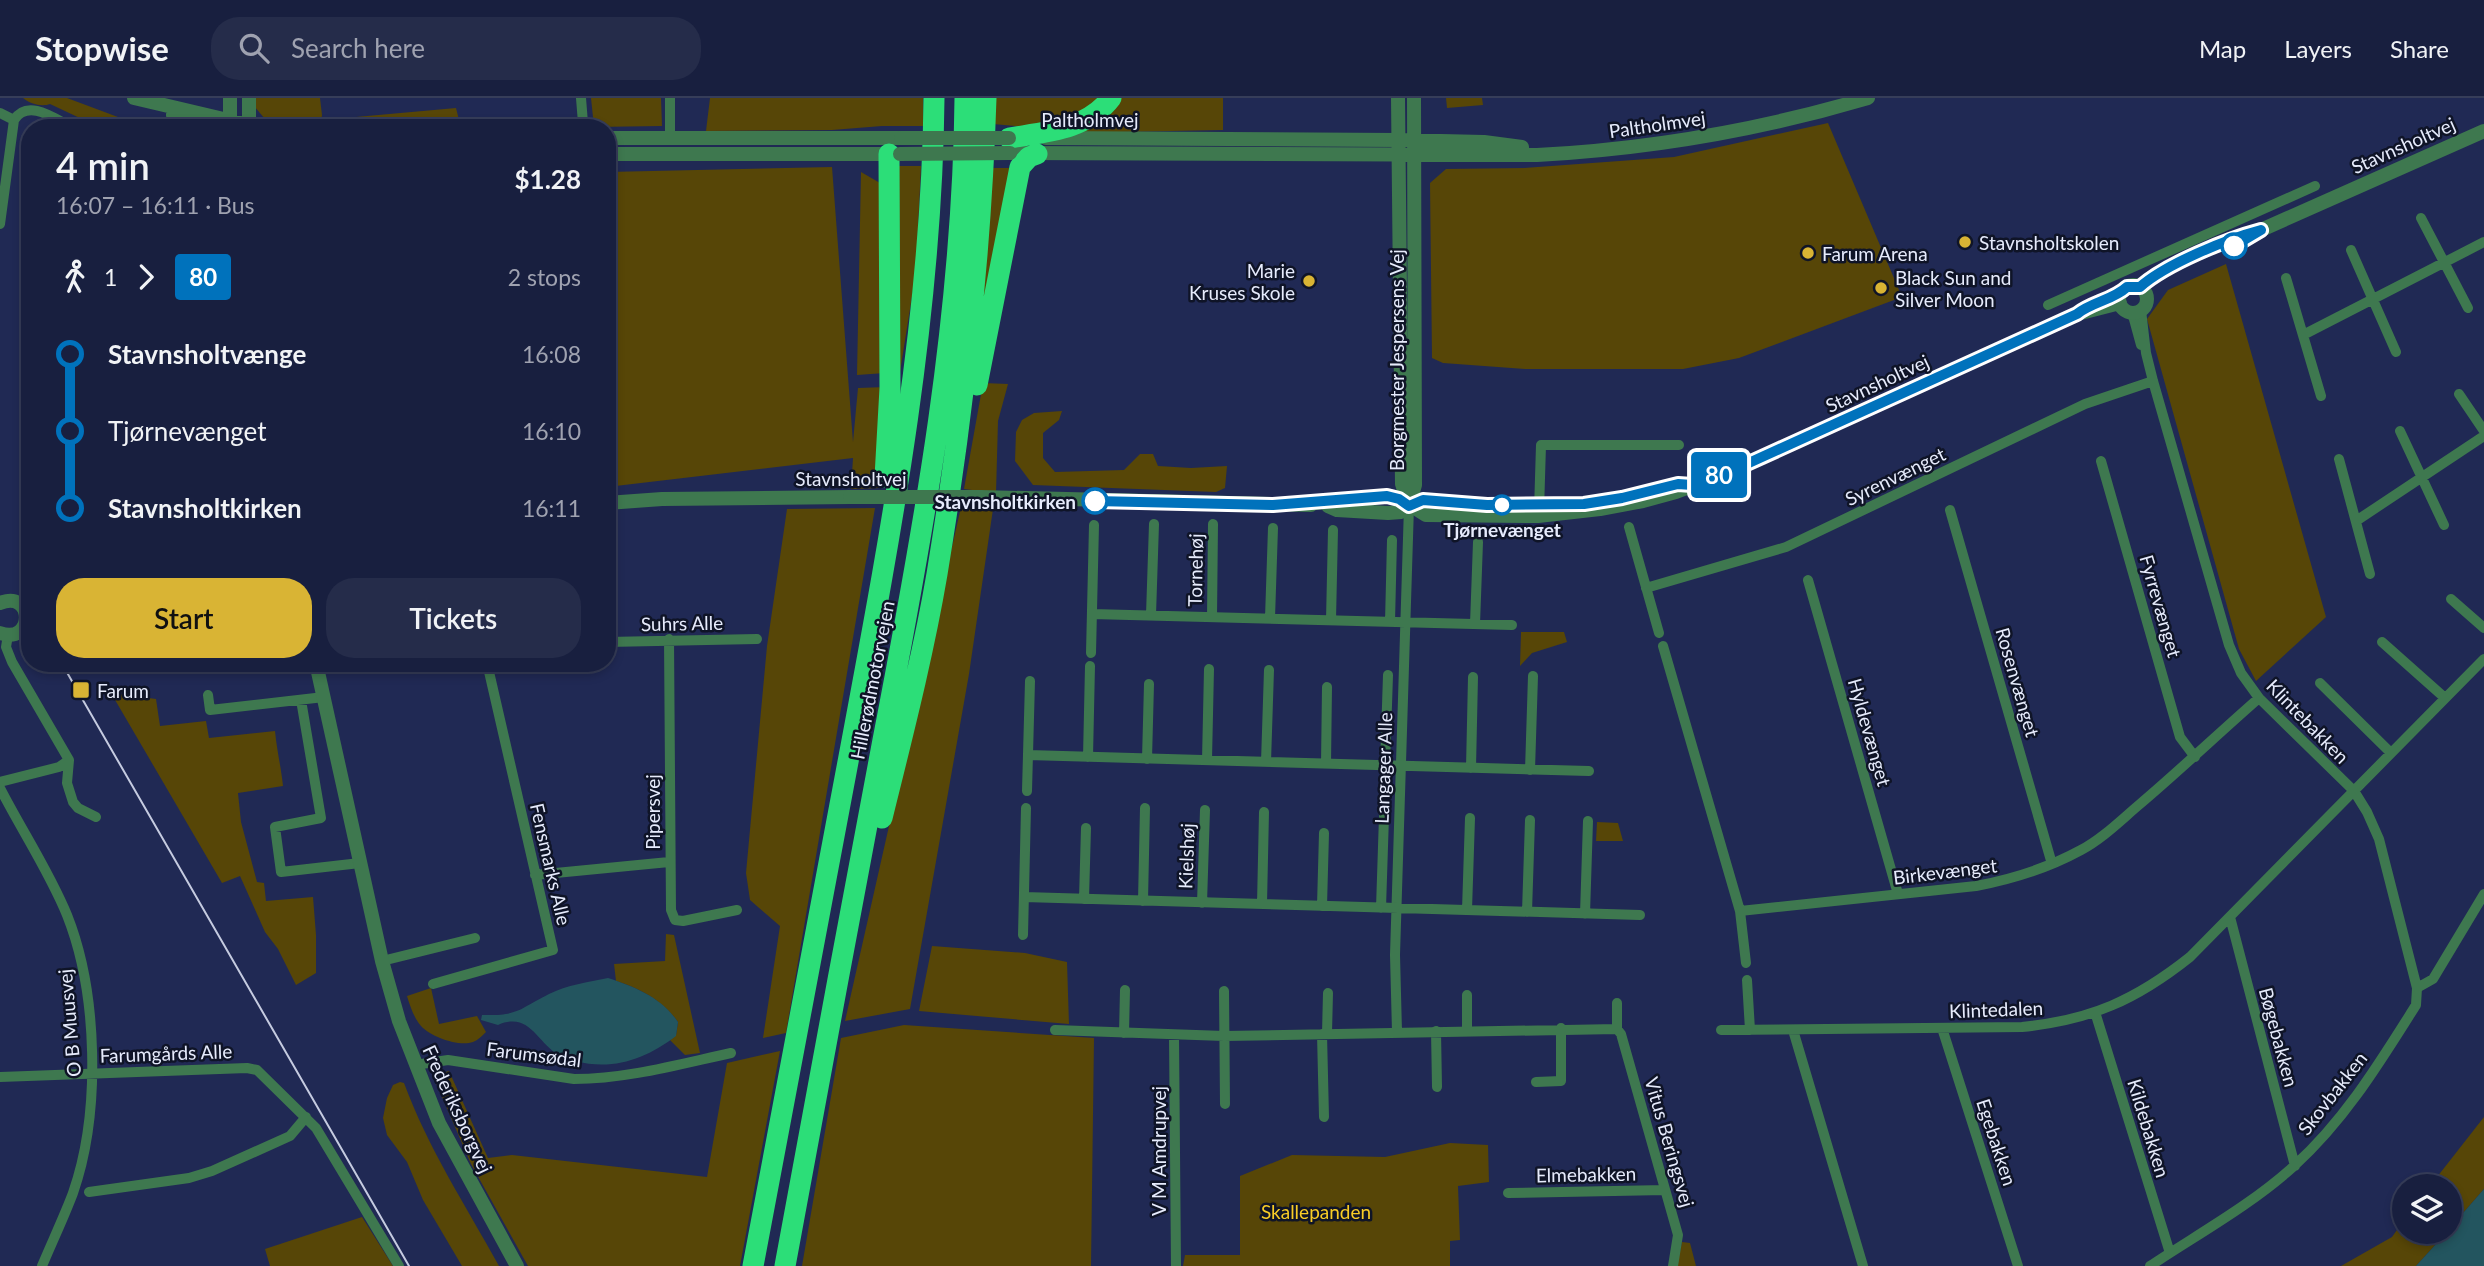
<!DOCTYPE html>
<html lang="en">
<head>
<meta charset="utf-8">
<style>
  body { margin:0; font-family:Lato,sans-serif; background:#252c4a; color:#f1f3f6; height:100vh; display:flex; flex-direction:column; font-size:26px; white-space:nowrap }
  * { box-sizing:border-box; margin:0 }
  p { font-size:23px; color:#9fa2b0 }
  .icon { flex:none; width:38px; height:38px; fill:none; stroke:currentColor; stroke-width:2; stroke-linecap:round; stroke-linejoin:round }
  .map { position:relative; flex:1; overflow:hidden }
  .drawer { position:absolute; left:21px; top:21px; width:595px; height:553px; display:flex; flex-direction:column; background:#181f3f; border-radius:28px; box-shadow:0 4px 10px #0003,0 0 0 2px #363d59 }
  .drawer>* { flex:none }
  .badge { padding:0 14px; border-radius:5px; font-size:24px; line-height:46px }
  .fabs { position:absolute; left:2392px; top:1076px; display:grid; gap:14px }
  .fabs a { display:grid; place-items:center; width:70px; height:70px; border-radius:50%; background:#181f3f; box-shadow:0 4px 10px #0003,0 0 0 2px #363d59; font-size:35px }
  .map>.badge { position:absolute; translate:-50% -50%; box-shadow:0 0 0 4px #fff }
  .legs { display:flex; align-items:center; gap:10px; height:77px; padding:0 35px; font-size:23px }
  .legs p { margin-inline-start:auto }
  .summary { display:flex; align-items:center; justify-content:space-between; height:119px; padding:0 35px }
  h1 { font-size:38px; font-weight:600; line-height:52px }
  .action { display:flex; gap:14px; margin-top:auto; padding:14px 35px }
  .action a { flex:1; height:80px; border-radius:28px; background:#d9b434; color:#111; font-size:28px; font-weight:600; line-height:80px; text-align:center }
  .action a+a { background:#252c4a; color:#f1f3f6 }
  ul { padding:0 35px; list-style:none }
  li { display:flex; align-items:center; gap:24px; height:77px; font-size:26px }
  li i { display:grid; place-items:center; width:10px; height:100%; margin:0 9px; background:currentColor }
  li i::after { content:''; width:18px; height:18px; margin:-9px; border:5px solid; border-radius:50%; background:#181f3f }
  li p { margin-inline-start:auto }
  li:first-child i { background:linear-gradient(#0000 50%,currentColor 0) }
  li:last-child i { background:linear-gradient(currentColor 50%,#0000 0) }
  header { display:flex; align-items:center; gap:42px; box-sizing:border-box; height:98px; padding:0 35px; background:#181f3f; border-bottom:2px solid #363d59 }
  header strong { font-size:33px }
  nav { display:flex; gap:38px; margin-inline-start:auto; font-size:24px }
  .search { width:490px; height:63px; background:#252c4a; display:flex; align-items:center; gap:18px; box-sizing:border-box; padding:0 24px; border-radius:28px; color:#9fa2b0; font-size:26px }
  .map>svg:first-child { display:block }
  .green { fill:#574607 }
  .water { fill:#23555f }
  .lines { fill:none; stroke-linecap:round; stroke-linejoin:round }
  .minor { stroke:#3e784f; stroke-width:10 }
  .tertiary { stroke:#3e784f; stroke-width:14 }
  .motorway { stroke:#2cde78; stroke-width:21 }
  .tram { stroke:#c5cbe0; stroke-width:2 }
  .tertiary-bridge { stroke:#3e784f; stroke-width:14 }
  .line-1-casing { stroke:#fff; stroke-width:16 }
  .line-1 { stroke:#0072bc; stroke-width:10 }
  .poi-dot { fill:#d9b434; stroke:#0f1427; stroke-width:2.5 }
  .stop-1-dot { fill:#fff; stroke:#0072bc; stroke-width:3.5 }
  .labels { text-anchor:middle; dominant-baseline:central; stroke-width:5; stroke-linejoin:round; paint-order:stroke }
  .street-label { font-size:19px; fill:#e6ebfc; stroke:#0f1427 }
  .poi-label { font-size:19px; fill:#e6ebfc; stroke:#0f1427; text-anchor:start }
  .stop-label { font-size:19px; font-weight:bold; fill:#e6ebfc; stroke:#0f1427; text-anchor:end }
  .park-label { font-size:19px; fill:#f8cc26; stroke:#0f1427 }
</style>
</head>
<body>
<header>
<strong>Stopwise</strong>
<div class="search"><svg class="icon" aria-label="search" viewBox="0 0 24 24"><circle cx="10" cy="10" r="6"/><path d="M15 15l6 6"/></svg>Search here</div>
<nav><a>Map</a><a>Layers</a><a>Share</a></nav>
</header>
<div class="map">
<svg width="2484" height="1168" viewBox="0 0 2484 1168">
  <rect width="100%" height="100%" fill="#202954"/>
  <path class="green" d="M23,0H67L134,25L132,30H101L50,6C42,9 30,6 23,0Z
    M255,0H320L322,17L320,30L265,21L254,8Z
    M591,0H661L662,28L594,29Z
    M710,0H923V28H882L832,32L706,33Z
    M995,0H1103L1077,20L1027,29L993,26Z
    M1120,0H1223V32L1067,35Z
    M1446,0H1482L1483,7L1447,10Z
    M456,10L461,30H321L356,19Z
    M1828,25L1902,199L1739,260L1683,271H1525L1443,265L1432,260L1430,85L1446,71L1524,70L1674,59Z
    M896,68H921L916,173L900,274Z
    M832,69L853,344L858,290L886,289L879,390L851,391L853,360L607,389V74Z
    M991,70H1012L974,272Z
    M861,74L880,85L885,275L857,277Z
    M2226,166L2326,519L2256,583L2239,551L2147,221L2168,192Z
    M983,285L1008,286L998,323L996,395L964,391Z
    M1062,313L1059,322L1043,335V360L1055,374L1124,372L1140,356H1153L1158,368L1191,370L1227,368L1225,390L1216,394L1033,387L1015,363L1016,334L1022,322L1034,315Z
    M961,409L993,411L969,576L910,911L845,923Z
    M875,410L786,935L763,940L780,828L750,802L746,775L767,548L787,411Z
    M1521,534H1564L1567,544L1532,555L1520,568Z
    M111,595L156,601L160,628L206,623L209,640L275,633C277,653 281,669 283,688L238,695L241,724L257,784L264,785L266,803L313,799L316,837V875L296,887L278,851L265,834L240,778L222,785Z
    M1597,724L1618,725L1623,743H1596Z
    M666,836L674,837L700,955L685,957L670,942L676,937L678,924C663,903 640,890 616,883L614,866L665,863Z
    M932,848L1025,855L1067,864L1069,926L919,913Z
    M431,890L439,926L477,918L486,934C482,938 478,942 473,944C459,949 431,939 421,928C414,920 410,908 407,898Z
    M904,927L1094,940L1091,1168H802L841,940Z
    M780,953L740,1168H528L471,1066L433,978L449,973L488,1060L512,1057L707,1079L727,965Z
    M400,984L404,985C428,1050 466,1108 499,1168H462L423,1102L407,1064L387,1037L383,1020L387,1000L393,987Z
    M2484,1019V1091L2450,1130V1088H2430Z
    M1450,1045L1488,1047L1489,1084L1458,1088L1460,1142L1450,1143V1168H1183L1185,1157H1240V1078L1292,1057L1385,1059Z
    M362,1119L393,1168H270L265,1151Z
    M2404,1122V1134H2447L2416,1168H2341L2392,1139Z
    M1682,1144L1690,1145L1696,1168H1677Z"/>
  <path class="water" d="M608,880C635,889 661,899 678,924L676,938C646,961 613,973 575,963C570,962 564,961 560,958C536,944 530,913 498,927L481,922L482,917C519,918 519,911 549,896C567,887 588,884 608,880Z
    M2484,1091V1168H2416L2447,1134H2450V1130Z"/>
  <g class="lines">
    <path class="minor" d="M581,0L583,25
      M0,15L14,22
      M670,40V0
      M2421,120L2468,210
      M0,126L14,22C28,0 55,21 73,30
      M2351,152L2396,254
      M2286,180L2321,298
      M2048,207L2315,88
      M2141,212L2146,255L2153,283L2229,547L2241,575L2259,600L2354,693L2367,714L2379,741L2417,890
      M2132,214L2141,247
      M2303,237L2484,144
      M2459,296L2484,333
      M2400,333L2444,427
      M2339,361L2370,476
      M2101,363L2180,639L2195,659
      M1950,412L2052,766
      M1539,413L1541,347H1679
      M2356,423L2484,338
      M1629,429L1659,535
      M1808,482L1898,796
      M1646,490L1786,449L2085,306L2153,283
      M2451,501L2484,530
      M1092,516L1512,527
      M1151,517L1154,426
      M1212,519L1213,426
      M1270,520L1273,430
      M1331,522L1333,432
      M1390,524L1392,442
      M1475,526L1478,444
      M8,537L6,549L12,564L69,662L67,685L73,704L78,710L96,719
      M669,541L671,812L675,822L683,823L737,812
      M607,544L757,541
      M2382,544L2445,600
      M1663,548L1740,813L1746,865
      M1091,555L1094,427
      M2320,585L2391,655
      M208,597L210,612L324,599
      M301,602L321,720L275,729L281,774L360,765
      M1028,657L1589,673
      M1088,659L1090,568
      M1147,661L1149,586
      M1207,662L1209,571
      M1266,664L1269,572
      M1326,666L1327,589
      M1385,668L1388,577
      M1471,670L1473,579
      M1530,672L1533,578
      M0,684L59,669L69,662
      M0,690C22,733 49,773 67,817C98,895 101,1015 73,1095C64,1119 52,1144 42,1168
      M1027,693L1030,583
      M535,777L669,764
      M1024,799L1640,817
      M1084,801L1086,730
      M1143,803L1145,710
      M1202,805L1205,712
      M1262,806L1264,714
      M1322,808L1324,735
      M1381,810L1384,718
      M1467,812L1470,720
      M1740,813L1976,788C2013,781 2048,770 2081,752C2102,741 2121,722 2140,706C2180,672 2219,635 2259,600
      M1527,814L1530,722
      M1585,816L1588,723
      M2230,819L2295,1068
      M1023,837L1026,710
      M382,863L475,840
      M1747,882L1750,932
      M433,886L553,852L487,565
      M1224,893L1225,1006
      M1467,897V932
      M2095,914L2170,1155
      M1942,930L2018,1168
      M1617,931L1621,936L1678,1137L1673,1168
      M1617,931V905
      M1055,932L1224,938L1617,931
      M1721,932L2022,929C2091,922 2136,902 2190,859L2484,561
      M1793,932L1863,1168
      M1436,933L1437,989
      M1397,934L1395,857L1409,408
      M1124,935L1125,892
      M1327,935L1328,895
      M1322,936L1324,1019
      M1174,938L1176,1168
      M415,967L448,962L574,981C627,981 680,966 731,955
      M0,979L247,970L257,972L316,1030L399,1168
      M1536,984L1561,983V930
      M89,1094L189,1080L212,1073L290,1038L306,1019
      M1508,1095L1665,1092
      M2150,1168C2198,1136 2251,1107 2294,1068C2345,1022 2380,964 2416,907L2417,890L2433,881L2484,796"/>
    <path class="tertiary" d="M134,0L262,30
      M1398,0L1402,386L1409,408
      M173,17L204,30
      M230,30V0
      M249,30V0
      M607,40H901
      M1046,40L1398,42L1484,44L1522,49
      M1010,55L1537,57C1650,51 1760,32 1868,0
      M607,56H895
      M2119 201a14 14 0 1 1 28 0a14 14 0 1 1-28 0Z
      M2140,189C2166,165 2227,142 2261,132L2484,33
      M980,399L1311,407
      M607,405L662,401L850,399
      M1305,406L1387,398L1399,400L1426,417L1538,418L1600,411L1643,403L1676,394L1729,374L2077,216L2120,205
      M1409,407L1415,387L1414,0
      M1328,408L1337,412L1388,415L1401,414L1409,408L1423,402L1487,407H1560
      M0,505C34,491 35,547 0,535
      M316,565L382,863L399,923L439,1025L517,1168"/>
    <path class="motorway" d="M1009,40C1045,34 1087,32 1111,0
      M977,287L1020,69L1029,59L1037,56
      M885,379L890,290L889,56
      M882,720C902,639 923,558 937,476C963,318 981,160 986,0
      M753,1168C786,995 818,821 851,648C891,434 932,218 934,0
      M785,1168C817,993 850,817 883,642C924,430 963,216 965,0"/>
    <path class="tram" d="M65,571L409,1168"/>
    <path class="tertiary-bridge" d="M901,40H1009
      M900,56L1010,55
      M850,399H980"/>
  </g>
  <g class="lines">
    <g class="line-1-casing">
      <path id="line-1" d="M1095,403L1273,407L1387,398L1399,401L1409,408L1423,402L1487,407L1584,406L1622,400L1678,386L1692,387L1729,374L2077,216C2092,204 2113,202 2127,189H2140C2166,166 2227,141 2261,132L2234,148"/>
    </g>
    <use href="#line-1" class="line-1"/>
  </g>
  <g class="poi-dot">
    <circle cx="1965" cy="144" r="7"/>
    <circle cx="1808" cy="155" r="7"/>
    <circle cx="1309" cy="183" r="7"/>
    <circle cx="1881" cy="190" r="7"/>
    <rect x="72" y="583" width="18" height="18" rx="3.5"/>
  </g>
  <g class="stop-1-dot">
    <circle cx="2234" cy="148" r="12"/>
    <circle cx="1095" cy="403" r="12"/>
    <circle cx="1502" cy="407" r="9"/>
  </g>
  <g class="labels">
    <g class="street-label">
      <text x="1090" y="21">Paltholmvej</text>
      <text transform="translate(1657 26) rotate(-8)">Paltholmvej</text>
      <text transform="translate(2403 47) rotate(-24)">Stavnsholtvej</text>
      <text transform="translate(1396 262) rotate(-90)">Borgmester Jespersens Vej</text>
      <text transform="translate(1877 285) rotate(-25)">Stavnsholtvej</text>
      <text transform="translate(1895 378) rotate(-26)">Syrenvænget</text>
      <text x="851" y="380">Stavnsholtvej</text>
      <text transform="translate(1195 472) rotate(-89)">Tornehøj</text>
      <text transform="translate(2161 508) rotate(74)">Fyrrevænget</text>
      <text transform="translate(682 525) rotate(-1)">Suhrs Alle</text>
      <text transform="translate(872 582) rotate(-79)">Hillerødmotorvejen</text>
      <text transform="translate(2018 584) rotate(74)">Rosenvænget</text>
      <text transform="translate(2308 623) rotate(46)">Klintebakken</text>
      <text transform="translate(1870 634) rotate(74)">Hyldevænget</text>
      <text transform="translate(1383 670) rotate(-88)">Langager Alle</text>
      <text transform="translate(652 714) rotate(-90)">Pipersvej</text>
      <text transform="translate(1186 758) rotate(-88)">Kielshøj</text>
      <text transform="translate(551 766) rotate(77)">Fensmarks Alle</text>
      <text transform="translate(1945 773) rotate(-7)">Birkevænget</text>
      <text transform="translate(1996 911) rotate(-2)">Klintedalen</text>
      <text transform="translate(69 925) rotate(-95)">O B Muusvej</text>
      <text transform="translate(2279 939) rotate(75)">Bøgebakken</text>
      <text transform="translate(166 955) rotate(-2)">Farumgårds Alle</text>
      <text transform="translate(534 956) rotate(7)">Farumsødal</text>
      <text transform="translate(2332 995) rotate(-52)">Skovbakken</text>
      <text transform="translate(458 1011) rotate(65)">Frederiksborgvej</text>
      <text transform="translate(2149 1030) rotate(73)">Kildebakken</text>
      <text transform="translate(1670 1044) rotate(74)">Vitus Beringsvej</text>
      <text transform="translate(1997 1044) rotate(72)">Egebakken</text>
      <text transform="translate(1158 1053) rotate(-90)">V M Amdrupvej</text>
      <text transform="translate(1586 1076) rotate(-1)">Elmebakken</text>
    </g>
    <g class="poi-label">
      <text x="1979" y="144">Stavnsholtskolen</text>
      <text x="1822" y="155">Farum Arena</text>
      <text x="1295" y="172" text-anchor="end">Marie<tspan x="1295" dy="22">Kruses Skole</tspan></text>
      <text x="1895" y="179">Black Sun and<tspan x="1895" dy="22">Silver Moon</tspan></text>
      <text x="97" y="592">Farum</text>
    </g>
    <g class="stop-label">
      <text x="1076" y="403">Stavnsholtkirken</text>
      <text x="1502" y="431" text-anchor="middle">Tjørnevænget</text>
    </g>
    <g class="park-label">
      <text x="1316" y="1113">Skallepanden</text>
    </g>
  </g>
</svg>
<div class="fabs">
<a><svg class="icon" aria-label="layers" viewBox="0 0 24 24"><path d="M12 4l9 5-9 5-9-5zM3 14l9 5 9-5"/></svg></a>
</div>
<b class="badge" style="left:1719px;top:377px;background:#0072bc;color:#fff">80</b>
<section class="drawer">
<div class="summary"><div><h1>4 min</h1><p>16:07 – 16:11 · Bus</p></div><b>$1.28</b></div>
<div class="legs"><svg class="icon" aria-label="walk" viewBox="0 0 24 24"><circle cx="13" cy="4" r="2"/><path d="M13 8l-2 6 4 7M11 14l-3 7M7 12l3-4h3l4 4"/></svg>1<svg class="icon" aria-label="forward" viewBox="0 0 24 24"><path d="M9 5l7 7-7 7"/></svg><b class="badge" style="background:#0072bc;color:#fff">80</b><p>2 stops</p></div>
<ul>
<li><i style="color:#0072bc"></i><b>Stavnsholtvænge</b><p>16:08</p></li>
<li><i style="color:#0072bc"></i><span>Tjørnevænget</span><p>16:10</p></li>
<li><i style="color:#0072bc"></i><b>Stavnsholtkirken</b><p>16:11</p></li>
</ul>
<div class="action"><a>Start</a><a>Tickets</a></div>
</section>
</div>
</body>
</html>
